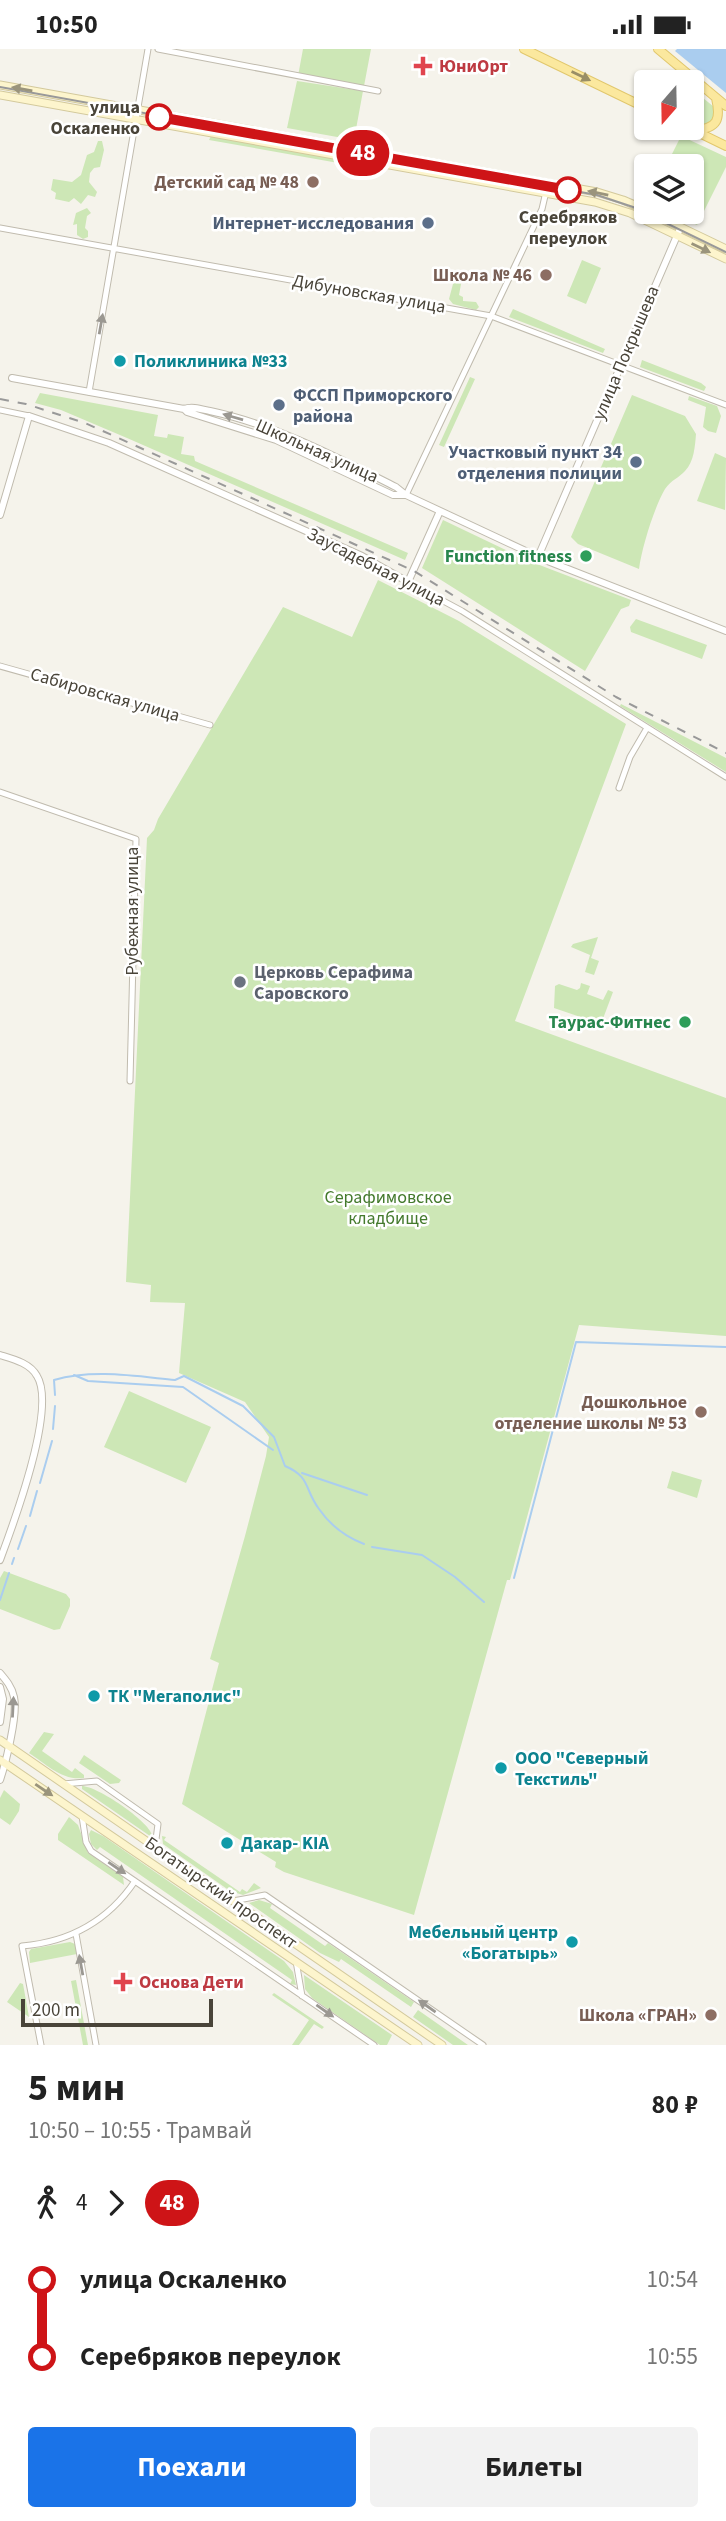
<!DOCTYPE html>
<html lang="ru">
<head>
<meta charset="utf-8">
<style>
  body { margin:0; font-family:"Source Sans 3",sans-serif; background:#f2f2f2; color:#222; height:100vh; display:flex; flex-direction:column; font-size:26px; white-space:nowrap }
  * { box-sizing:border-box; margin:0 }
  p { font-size:23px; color:#767676 }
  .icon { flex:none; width:38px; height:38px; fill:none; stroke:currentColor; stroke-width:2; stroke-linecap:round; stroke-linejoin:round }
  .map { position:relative; height:1996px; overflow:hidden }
  .drawer { display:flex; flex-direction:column; background:#fff; flex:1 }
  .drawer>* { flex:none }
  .badge { padding:0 14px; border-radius:23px; font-size:24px; line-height:46px }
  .needle { width:46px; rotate:200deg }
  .controls { position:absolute; left:634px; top:21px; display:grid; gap:14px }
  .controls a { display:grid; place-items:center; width:70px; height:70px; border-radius:7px; background:#fff; box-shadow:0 2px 5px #0004; font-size:35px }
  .scale { position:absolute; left:21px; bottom:18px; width:192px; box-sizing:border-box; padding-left:7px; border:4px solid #494439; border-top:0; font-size:19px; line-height:24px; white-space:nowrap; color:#494439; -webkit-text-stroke:5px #fff; paint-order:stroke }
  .map>.badge { position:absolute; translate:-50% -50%; box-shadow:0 0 0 4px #fff }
  .legs { display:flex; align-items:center; gap:10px; height:77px; padding:0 28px; font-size:23px }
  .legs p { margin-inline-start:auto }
  .head { display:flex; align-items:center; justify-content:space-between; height:119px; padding:0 28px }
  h1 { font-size:38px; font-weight:700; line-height:52px }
  .cta { display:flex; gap:14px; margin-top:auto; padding:14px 28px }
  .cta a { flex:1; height:80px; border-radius:7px; background:#1a73e8; color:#fff; font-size:28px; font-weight:700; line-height:80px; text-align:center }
  .cta a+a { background:#f2f2f2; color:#222 }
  ul { padding:0 28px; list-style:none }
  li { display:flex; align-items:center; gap:24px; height:77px; font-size:26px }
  li i { display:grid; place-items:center; width:10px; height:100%; margin:0 9px; background:currentColor }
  li i::after { content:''; width:18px; height:18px; margin:-9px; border:5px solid; border-radius:50%; background:#fff }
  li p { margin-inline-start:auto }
  li:first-child i { background:linear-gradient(#0000 50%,currentColor 0) }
  li:last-child i { background:linear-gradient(currentColor 50%,#0000 0) }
  .status { display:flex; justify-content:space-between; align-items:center; height:49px; padding:0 35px; background:#fff; direction:ltr }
  .status svg { height:19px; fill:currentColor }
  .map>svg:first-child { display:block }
  .green { fill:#cde7b6 }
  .water { fill:#aacdef }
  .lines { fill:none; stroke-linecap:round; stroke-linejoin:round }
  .stream { stroke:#aacdef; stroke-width:2 }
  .minor-casing { stroke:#c0bbae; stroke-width:7 }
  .tertiary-casing { stroke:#c0bbae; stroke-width:8 }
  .secondary-casing { stroke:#d3c99c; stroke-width:9 }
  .primary-casing { stroke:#e1c76d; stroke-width:10 }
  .minor { stroke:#fff; stroke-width:5 }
  .tertiary { stroke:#fff; stroke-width:6 }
  .secondary { stroke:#fdf5cd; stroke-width:7 }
  .primary { stroke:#fbe89e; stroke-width:8 }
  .tram { stroke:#999; stroke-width:2 }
  .rail { stroke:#999; stroke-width:2; stroke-dasharray:9 9; stroke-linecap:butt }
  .oneway { fill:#998e66 }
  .oneway2 { fill:#9a947c }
  .oneway3 { fill:#9b9892 }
  .line-1-casing { stroke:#fff; stroke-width:16 }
  .line-1 { stroke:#ce1417; stroke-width:10 }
  .health-dot { fill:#e0444e; stroke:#fff; stroke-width:2.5 }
  .stop-1-dot { fill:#fff; stroke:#ce1417; stroke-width:3.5 }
  .education-dot { fill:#8d6e63; stroke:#fff; stroke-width:2.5 }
  .service-dot { fill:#5c6f8a; stroke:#fff; stroke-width:2.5 }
  .culture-dot { fill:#0f9aa8; stroke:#fff; stroke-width:2.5 }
  .leisure-dot { fill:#2e9e5b; stroke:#fff; stroke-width:2.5 }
  .worship-dot { fill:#6b7280; stroke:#fff; stroke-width:2.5 }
  .labels { text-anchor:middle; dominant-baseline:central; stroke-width:5; stroke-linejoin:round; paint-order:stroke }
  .health-label { font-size:18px; font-weight:bold; fill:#be3a42; stroke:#fff; text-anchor:start }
  .stop-label { font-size:18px; font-weight:bold; fill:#494439; stroke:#fff; text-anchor:end }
  .education-label { font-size:18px; font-weight:bold; fill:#785e54; stroke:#fff; text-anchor:end }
  .service-label { font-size:18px; font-weight:bold; fill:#4e5e75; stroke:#fff; text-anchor:end }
  .street-label { font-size:18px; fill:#494439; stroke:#fff }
  .culture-label { font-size:18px; font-weight:bold; fill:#0d838f; stroke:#fff; text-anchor:start }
  .leisure-label { font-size:18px; font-weight:bold; fill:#27864d; stroke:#fff; text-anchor:end }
  .worship-label { font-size:18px; font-weight:bold; fill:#5b616d; stroke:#fff; text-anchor:start }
  .park-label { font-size:18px; fill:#447a2d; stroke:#fff }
</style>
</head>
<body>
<div class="status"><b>10:50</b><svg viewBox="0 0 49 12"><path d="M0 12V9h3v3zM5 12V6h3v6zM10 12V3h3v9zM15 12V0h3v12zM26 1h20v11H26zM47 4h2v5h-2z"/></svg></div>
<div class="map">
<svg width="726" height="1996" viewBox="0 0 726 1996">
  <rect width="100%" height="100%" fill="#f5f3eb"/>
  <path class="green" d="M303,0H371L364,37L298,27Z
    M297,32L363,42L354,91L287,79Z
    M691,39L714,58L716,62L714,71L706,76L691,71Z
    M211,87L345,110L344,115L209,91Z
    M681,87L726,108V118L697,176L669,163H691V117H666Z
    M98,92H102L104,101L100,118L94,119L90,124L89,133L97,143L95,148L88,146L81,155L74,149L69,153L55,150L56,144L51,141L53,130L72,133L81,126L87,106L94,103Z
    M87,159L91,164L87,167L85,179L88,182V188L83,190L77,186V175L73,176L76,164Z
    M582,211L601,219L586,255L567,247Z
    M456,232L461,235L459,246L463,248V252L476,253L479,258L476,261L453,255L449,250L453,235Z
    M513,260L605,300L603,304L509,268Z
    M642,311L701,334L706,338L704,342L640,318Z
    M470,328L475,330L444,398L439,396Z
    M40,344L158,366L154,387L167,389L168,385L184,388L181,405L194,407L195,412L408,504L405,511L127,389L61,361L35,354Z
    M632,346L685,367L696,385C695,397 694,413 685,422C679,429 672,430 665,440C654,459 642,498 639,520L578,495L571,488Z
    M689,347L717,357L721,367L716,384L708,382L703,378L706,358L688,351Z
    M715,404L726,409L725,461L697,452Z
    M443,471L529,512L631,551L629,557L621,560L585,622L422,519Z
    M378,531L459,572L626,675L515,972L726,1049V1287L579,1276L510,1531H507L414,1866L284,1823L275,1818L276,1813L182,1755L219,1614L210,1610L245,1487L266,1407L269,1388L245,1353L179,1324L185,1254L150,1253L151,1236L126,1233L147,789L154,781L158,770L283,558L352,588Z
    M636,570L707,596L702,610L631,583L630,578Z
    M621,655L726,709V723L620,657Z
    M598,888L591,909L599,912L594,926L585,923L590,906L571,898L573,895Z
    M581,934L590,937L587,945L603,951L608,941L613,943L601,975L554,959L555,937L559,935L577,941L580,939Z
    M129,1342L211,1378L186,1434L104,1398Z
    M672,1422L702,1431L697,1449L667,1439Z
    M4,1522L66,1545L70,1550V1557L60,1580L54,1581L0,1560V1529Z
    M44,1683L54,1685L42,1702L72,1723L75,1719L84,1726V1729C62,1732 46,1715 29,1704Z
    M84,1706L121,1731L119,1734L110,1735L79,1714Z
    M82,1737C97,1737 149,1772 152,1786L150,1787L82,1740Z
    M4,1741L20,1755L19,1762L10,1776L0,1769V1749Z
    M69,1768L78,1776L88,1804L123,1828L124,1836L58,1791V1785Z
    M91,1781L103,1787L284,1912L293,1923L296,1936L290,1935L292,1931L100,1798L97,1801L91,1795L89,1785Z
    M162,1787L166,1788L164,1791L240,1843L242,1840L247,1843L254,1834L261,1839L243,1846L230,1842L163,1795Z
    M259,1851L272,1855L270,1859L325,1897L328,1894L414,1953L411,1958L341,1910L339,1913L320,1904L249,1854Z
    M70,1893L75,1895L77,1905L30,1914L29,1903L31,1900Z
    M304,1926L392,1986L387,1996H380L312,1949L305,1940Z
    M76,1931L88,1996H83L71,1932Z
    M20,1934L23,1935L29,1968L7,1953Z
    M274,1944L324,1978L322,1980L314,1975L299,1996H292L309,1971L272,1946Z
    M418,1961L468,1996H453L413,1968Z"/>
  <path class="water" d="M677,0H726V44L675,2Z"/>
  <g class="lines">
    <path class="stream" d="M74,1326L88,1332L183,1338L273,1401
      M55,1346L54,1331C93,1320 134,1327 175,1331L184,1327L243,1357L274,1388L285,1417C311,1428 304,1440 319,1460C330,1476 346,1488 364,1495
      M53,1380L55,1357
      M302,1424L367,1446
      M40,1434L52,1392
      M30,1467L37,1442
      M372,1498L422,1506L455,1528L484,1553
      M18,1500L26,1477
      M12,1515L14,1509
      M514,1529L576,1293L726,1298
      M0,1551L9,1524"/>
    <g class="minor-casing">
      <path id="minor" d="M158,0L378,42
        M0,179L491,267L726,356
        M89,343L148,0
        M0,361L29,367
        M406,446L542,160L548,134
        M408,533L462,562L726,728
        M0,617L210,676
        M619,739L630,708L647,679
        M0,743L136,790L130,1032
        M63,1735L97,1732L158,1775L155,1798
        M82,1767L86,1793L91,1802L374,1996
        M233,1852L265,1846L483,1996
        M76,1885L96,1996
        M296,1912L302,1947
        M41,1996L22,1897C70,1893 108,1872 135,1832"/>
    </g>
    <g class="tertiary-casing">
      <path id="tertiary" d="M12,329L184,360C192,357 201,360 210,362C276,376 336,408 396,438L406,446L545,511L726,582
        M184,360L187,363L276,391L393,446H406
        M0,466L29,367L109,394L362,507L408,533L440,462
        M538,508L679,182
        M0,1306C13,1310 30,1314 37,1327C57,1359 13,1476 0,1511
        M0,1624C6,1631 12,1638 14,1648C18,1666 6,1713 0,1731
        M0,1638L3,1650L0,1673"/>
    </g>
    <g class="secondary-casing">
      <path id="secondary" d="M0,36L597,143L623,151L646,161
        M0,46L595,153L630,164L726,210
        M649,163L726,200
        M0,1691L442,1996
        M0,1711L418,1996"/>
    </g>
    <g class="primary-casing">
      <path id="primary" d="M524,0L646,59
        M658,0L726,57
        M689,79L726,97
        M694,81C718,80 721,70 716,49"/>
    </g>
    <use href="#minor" class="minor"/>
    <use href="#tertiary" class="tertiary"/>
    <use href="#secondary" class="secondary"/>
    <use href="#primary" class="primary"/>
    <path class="tram" d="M0,38L597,146L633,158L726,203"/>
    <path class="rail" d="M0,350L26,355L85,374L414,522L616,648L726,704"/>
  </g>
  <defs><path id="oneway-solid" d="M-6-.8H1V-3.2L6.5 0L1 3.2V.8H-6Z" transform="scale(1.75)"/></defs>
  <use class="oneway" href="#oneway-solid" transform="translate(581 27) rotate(26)"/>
  <g class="oneway2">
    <use href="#oneway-solid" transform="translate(22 40) rotate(-170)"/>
    <use href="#oneway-solid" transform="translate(598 144) rotate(-168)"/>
    <use href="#oneway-solid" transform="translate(701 199) rotate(26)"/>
    <use href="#oneway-solid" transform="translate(44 1741) rotate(34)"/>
  </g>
  <g class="oneway3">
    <use href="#oneway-solid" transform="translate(101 275) rotate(-80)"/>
    <use href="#oneway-solid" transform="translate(233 368) rotate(-164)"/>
    <use href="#oneway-solid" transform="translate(13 1658) rotate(-87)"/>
    <use href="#oneway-solid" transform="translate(117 1819) rotate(34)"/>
    <use href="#oneway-solid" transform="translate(81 1916) rotate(-100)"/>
    <use href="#oneway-solid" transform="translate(427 1957) rotate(-145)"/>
    <use href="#oneway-solid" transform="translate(325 1962) rotate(35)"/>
  </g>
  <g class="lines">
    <g class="line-1-casing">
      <path id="line-1" d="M159,68L568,141"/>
    </g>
    <use href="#line-1" class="line-1"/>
  </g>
  <g class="health-dot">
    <path d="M419.5 6.5h7v7h7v7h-7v7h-7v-7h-7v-7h7z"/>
    <path d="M119.5 1922.5h7v7h7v7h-7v7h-7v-7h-7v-7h7z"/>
  </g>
  <g class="stop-1-dot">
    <circle cx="159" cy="68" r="12"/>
    <circle cx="568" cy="141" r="12"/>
  </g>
  <g class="education-dot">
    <circle cx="313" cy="133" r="7"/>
    <circle cx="546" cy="226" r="7"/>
    <circle cx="701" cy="1363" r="7"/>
    <circle cx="711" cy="1966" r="7"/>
  </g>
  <g class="service-dot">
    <circle cx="428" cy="174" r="7"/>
    <circle cx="279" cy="356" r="7"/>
    <circle cx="636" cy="413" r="7"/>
  </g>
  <g class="culture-dot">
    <circle cx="120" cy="312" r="7"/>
    <circle cx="94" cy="1647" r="7"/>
    <circle cx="501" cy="1719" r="7"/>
    <circle cx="227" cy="1794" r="7"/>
    <circle cx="572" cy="1893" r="7"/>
  </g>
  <g class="leisure-dot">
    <circle cx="586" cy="507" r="7"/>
    <circle cx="685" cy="973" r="7"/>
  </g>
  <circle class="worship-dot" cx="240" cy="933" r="7"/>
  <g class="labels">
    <g class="health-label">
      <text x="439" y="17">ЮниОрт</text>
      <text x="139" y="1933">Основа Дети</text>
    </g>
    <g class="stop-label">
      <text x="140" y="58">улица<tspan x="140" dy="21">Оскаленко</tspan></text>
      <text x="568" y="168" text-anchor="middle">Серебряков<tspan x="568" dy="21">переулок</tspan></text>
    </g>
    <g class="education-label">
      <text x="299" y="133">Детский сад № 48</text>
      <text x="532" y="226">Школа № 46</text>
      <text x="687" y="1353">Дошкольное<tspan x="687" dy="21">отделение школы № 53</tspan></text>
      <text x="697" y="1966">Школа «ГРАН»</text>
    </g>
    <g class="service-label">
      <text x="414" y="174">Интернет-исследования</text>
      <text x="293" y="346" text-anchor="start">ФССП Приморского<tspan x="293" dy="21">района</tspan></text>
      <text x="622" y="403">Участковый пункт 34<tspan x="622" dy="21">отделения полиции</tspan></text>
    </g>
    <g class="street-label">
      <text transform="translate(369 245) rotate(10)">Дибуновская улица</text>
      <text transform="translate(626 304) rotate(-67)">улица Покрышева</text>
      <text transform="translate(317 402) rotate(24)">Школьная улица</text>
      <text transform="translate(376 518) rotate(27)">Заусадебная улица</text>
      <text transform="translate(105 646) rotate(16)">Сабировская улица</text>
      <text transform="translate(132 862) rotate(-90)">Рубежная улица</text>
      <text transform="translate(221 1844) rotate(35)">Богатырский проспект</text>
    </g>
    <g class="culture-label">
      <text x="134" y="312">Поликлиника №33</text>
      <text x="108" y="1647">ТК "Мегаполис"</text>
      <text x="515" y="1709">ООО "Северный<tspan x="515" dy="21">Текстиль"</tspan></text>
      <text x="241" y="1794">Дакар- KIA</text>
      <text x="558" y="1883" text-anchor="end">Мебельный центр<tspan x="558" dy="21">«Богатырь»</tspan></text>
    </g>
    <g class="leisure-label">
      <text x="572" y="507">Function fitness</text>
      <text x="671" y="973">Таурас-Фитнес</text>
    </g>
    <g class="worship-label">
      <text x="254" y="923">Церковь Серафима<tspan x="254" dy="21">Саровского</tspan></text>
    </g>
    <g class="park-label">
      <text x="388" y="1148">Серафимовское<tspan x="388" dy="21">кладбище</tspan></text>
    </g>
  </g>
</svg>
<div class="controls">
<a><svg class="needle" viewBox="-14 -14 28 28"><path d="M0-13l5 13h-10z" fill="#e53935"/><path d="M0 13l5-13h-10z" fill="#767676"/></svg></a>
<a><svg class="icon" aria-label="layers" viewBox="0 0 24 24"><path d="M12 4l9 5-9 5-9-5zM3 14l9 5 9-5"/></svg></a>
</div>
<div class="scale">200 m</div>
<b class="badge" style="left:363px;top:104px;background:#ce1417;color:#fff">48</b>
</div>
<section class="drawer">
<div class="head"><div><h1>5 мин</h1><p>10:50 – 10:55 · Трамвай</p></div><b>80 ₽</b></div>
<div class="legs"><svg class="icon" aria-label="walk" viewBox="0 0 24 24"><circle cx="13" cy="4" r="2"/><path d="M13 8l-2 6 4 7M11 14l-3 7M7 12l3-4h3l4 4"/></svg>4<svg class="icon" aria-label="forward" viewBox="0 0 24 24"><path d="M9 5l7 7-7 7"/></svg><b class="badge" style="background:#ce1417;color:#fff">48</b></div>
<ul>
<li><i style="color:#ce1417"></i><b>улица Оскаленко</b><p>10:54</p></li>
<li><i style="color:#ce1417"></i><b>Серебряков переулок</b><p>10:55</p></li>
</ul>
<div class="cta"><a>Поехали</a><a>Билеты</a></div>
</section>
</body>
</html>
